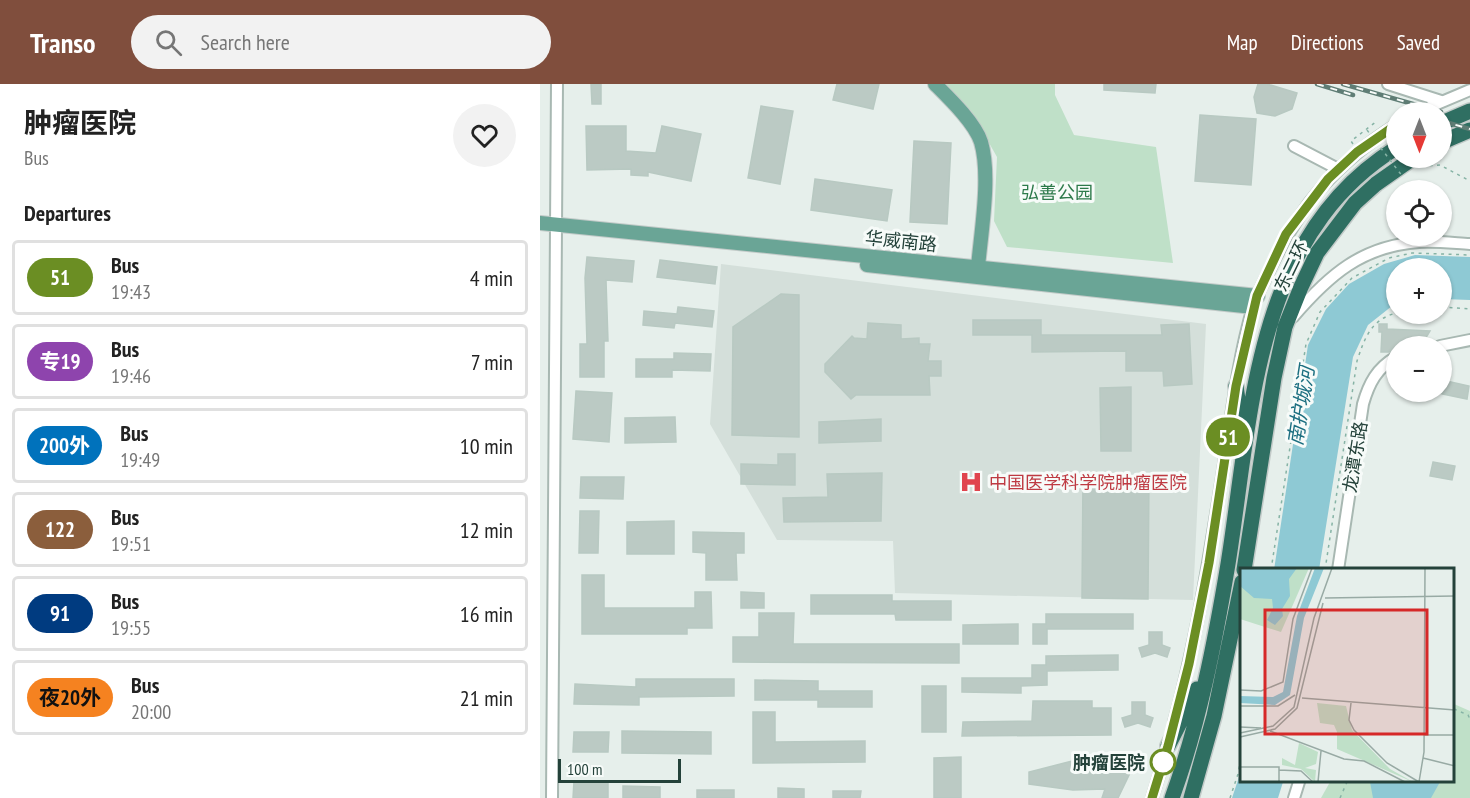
<!DOCTYPE html>
<html lang="en">
<head>
<meta charset="utf-8">
<style>
  body { margin:0; font-family:"PT Sans Narrow","Noto Sans SC",sans-serif; background:#f2f2f2; color:#222; height:100vh; display:flex; flex-direction:column; font-size:22px; white-space:nowrap }
  * { box-sizing:border-box; margin:0 }
  p { font-size:20px; color:#767676 }
  .icon { flex:none; width:33px; height:33px; fill:none; stroke:currentColor; stroke-width:2; stroke-linecap:round; stroke-linejoin:round }
  .map { position:relative; flex:1; overflow:hidden }
  .drawer { display:flex; flex-direction:column; background:#fff; width:540px }
  .drawer>* { flex:none }
  .badge { padding:0 12px; border-radius:20px; font-size:21px; line-height:39px }
  .needle { width:39px; rotate:180deg }
  .tools { position:absolute; left:846px; top:18px; display:grid; gap:12px }
  .tools a { display:grid; place-items:center; width:66px; height:66px; border-radius:50%; background:#fff; box-shadow:0 2px 4px #0004; font-size:30px }
  .scale { position:absolute; left:18px; bottom:15px; width:123px; box-sizing:border-box; padding-left:6px; border:3px solid #24423a; border-top:0; font-size:16px; line-height:21px; white-space:nowrap; color:#24423a; -webkit-text-stroke:4px #f7fbf9; paint-order:stroke }
  .map>.badge { position:absolute; translate:-50% -50%; box-shadow:0 0 0 3px #fff }
  h2 { padding:0 24px; font-size:22px; line-height:54px }
  .round { display:grid; place-items:center; flex:none; width:63px; height:63px; border-radius:32px; background:#f2f2f2 }
  .summary { display:flex; align-items:center; justify-content:space-between; height:102px; padding:0 24px }
  h1 { font-size:28px; font-weight:700; line-height:45px }
  ul { padding:0; list-style:none }
  li { display:flex; align-items:center; gap:18px; height:75px; margin:0 12px 9px; padding:0 12px; border:3px solid #e0e0e0; border-radius:6px }
  li div { flex:1 }
  li b { display:block; font-size:22px }
  li em { font-style:normal }
  li .badge { min-width:66px; font-weight:700; text-align:center }
  header { display:flex; align-items:center; gap:36px; box-sizing:border-box; height:84px; padding:0 30px; background:#804e3d; color:#fff }
  header strong { font-size:28px }
  nav { display:flex; gap:33px; margin-inline-start:auto; font-size:21px }
  .search { width:420px; height:54px; background:#f2f2f2; display:flex; align-items:center; gap:15px; box-sizing:border-box; padding:0 21px; border-radius:33px; color:#767676; font-size:22px }
  main { display:flex; flex:1; min-height:0 }
  .map>svg:first-child { display:block }
  .built { fill:#d4dfda }
  .green { fill:#bfe0c8 }
  .water { fill:#8ec9d4 }
  .building { fill:#bbcac4; stroke:#b8c9c2; stroke-width:1.5 }
  .lines { fill:none; stroke-linecap:round; stroke-linejoin:round }
  .minor-casing { stroke:#a8b8b2; stroke-width:14 }
  .major-casing { stroke:#c2cac8; stroke-width:16 }
  .highway-casing { stroke:#c2cac8; stroke-width:18 }
  .path { stroke:#86b3a5; stroke-width:1.5; stroke-dasharray:3 4.5; stroke-linecap:butt }
  .minor { stroke:#fff; stroke-width:10 }
  .major { stroke:#6aa596; stroke-width:14 }
  .highway { stroke:#2f6f62; stroke-width:15 }
  .rail-casing { stroke:#5f7d75; stroke-width:4.5 }
  .rail { stroke:#f7fbf9; stroke-width:2; stroke-dasharray:7; stroke-linecap:butt }
  .path-bridge { stroke:#86b3a5; stroke-width:1.5; stroke-dasharray:3 4.5; stroke-linecap:butt }
  .line-casing { stroke:#fff; stroke-width:14 }
  .line { stroke:#6b8e23; stroke-width:9 }
  .stop-dot { fill:#fff; stroke:#6b8e23; stroke-width:3 }
  .labels { text-anchor:middle; dominant-baseline:central; stroke-width:6; stroke-linejoin:round; paint-order:stroke }
  .park-label { font-size:18px; fill:#2d7a4b; stroke:#f7fbf9 }
  .street-label { font-size:18px; fill:#24423a; stroke:#f7fbf9 }
  .health-label { font-size:18px; fill:#be3a42; stroke:#f7fbf9; text-anchor:start }
  .stop-label { font-size:18px; font-weight:bold; fill:#24423a; stroke:#f7fbf9; text-anchor:end }
  .water-label { font-size:20px; font-style:italic; fill:#1c6f80; stroke:#f7fbf9 }
  .inset-road { fill:none; stroke:#98aaa4; stroke-width:1.5 }
  .view { fill:#d62828; fill-opacity:0.15; stroke:#d62828; stroke-width:3 }
  .inset-edge { fill:none; stroke:#24423a; stroke-width:3 }
</style>
</head>
<body>
<header>
<strong>Transo</strong>
<div class="search"><svg class="icon" aria-label="search" viewBox="0 0 24 24"><circle cx="10" cy="10" r="6"/><path d="M15 15l6 6"/></svg>Search here</div>
<nav><a>Map</a><a>Directions</a><a>Saved</a></nav>
</header>
<main>
<section class="drawer">
<div class="summary"><div><h1>肿瘤医院</h1><p>Bus</p></div><a class="round"><svg class="icon" aria-label="heart" viewBox="0 0 24 24"><path d="M12 20l-8-8c-3-5 5-10 8-4 3-6 11-1 8 4z"/></svg></a></div>
<h2>Departures</h2>
<ul>
<li><span class="badge" style="background:#6b8e23;color:#fff">51</span><div><b>Bus</b><p>19:43</p></div><em>4 min</em></li>
<li><span class="badge" style="background:#8e44ad;color:#fff">专19</span><div><b>Bus</b><p>19:46</p></div><em>7 min</em></li>
<li><span class="badge" style="background:#0072bc;color:#fff">200外</span><div><b>Bus</b><p>19:49</p></div><em>10 min</em></li>
<li><span class="badge" style="background:#8b5e3c;color:#fff">122</span><div><b>Bus</b><p>19:51</p></div><em>12 min</em></li>
<li><span class="badge" style="background:#003b80;color:#fff">91</span><div><b>Bus</b><p>19:55</p></div><em>16 min</em></li>
<li><span class="badge" style="background:#f58220;color:#111">夜20外</span><div><b>Bus</b><p>20:00</p></div><em>21 min</em></li>
</ul>
</section>
<div class="map">
<svg width="930" height="714" viewBox="0 0 930 714">
  <rect width="100%" height="100%" fill="#e6efeb"/>
  <path class="built" d="M181,180L666,240L653,516L355,509L353,457L237,456L170,340Z"/>
  <path class="green" d="M406,0H515V11L534,51L616,63L633,179L467,163L454,137L457,73L431,27Z
    M914,620L930,627V714H781L790,698H914Z"/>
  <path class="water" d="M875,171L930,173V216L902,215V184H856V221L852,222L828,241L813,273L779,486H734L768,261L786,225L809,200L844,180Z
    M702,684V698H743L738,714H692Z
    M830,698H900L891,714H833Z"/>
  <path class="building" d="M51,0H61V20H52Z
    M297,0H339L333,25L293,16Z
    M564,0H616L615,9L564,6Z
    M718,0H727L757,9L752,25L735,32L717,29L714,13Z
    M221,22L253,27L240,100L208,94Z
    M660,31L716,35L711,101L655,97Z
    M46,42H86V67L116,69L122,42L161,50L151,97L108,88V92L91,91V85L47,86Z
    M374,57L411,59L407,140L370,138Z
    M275,95L352,106L347,137L271,126Z
    M47,173L94,177L92,198L66,196L68,257H64V293H40V260H47L45,194Z
    M120,176L177,183L175,200L117,193Z
    M241,210L259,211V353L192,351L193,243Z
    M138,223L174,227L172,243L135,239L134,244L103,241L104,227L137,230Z
    M433,236H501V251H622L621,241L649,240L652,300L624,302L623,287H586V267L492,268V251H433Z
    M328,239L361,241V255L379,254V260H390L388,277H401V292H389L390,311H316L311,315L285,288V280L312,252L314,254L327,255Z
    M839,240H847V245L890,247L881,262L858,261L856,266L850,268H841L842,248H839Z
    M134,269L171,270L170,287L132,286V293H96V275H134Z
    M902,296L929,302L927,315L902,310Z
    M591,303V367H561L560,304Z
    M36,307L72,309L69,358L33,355Z
    M135,333L136,358L85,359V334Z
    M341,335V357L279,359V338Z
    M238,370H255V401L201,400V380L238,381Z
    M893,378L915,382L912,396L890,392Z
    M342,389L341,437L244,438L243,414L288,413L287,390Z
    M543,392H609L608,515L542,514Z
    M41,393H84L83,415L40,414Z
    M40,427H59L58,469H39Z
    M134,437V470H87V438Z
    M153,448L204,449V469H196L197,496H166V469L153,468Z
    M42,491H64V524H155V508H171L172,544H147V550H42Z
    M201,508L224,509V524H201Z
    M271,511H352V517H411V536H356L355,530H271Z
    M219,529H254L253,560H419V579L193,578V553H219Z
    M506,530H593V545H507V560H493V540H506Z
    M478,540V560H423V541Z
    M609,548H622V561L630,564L627,573L615,569L602,573L599,564L609,561Z
    M578,571V586L507,587V601L481,602V609L422,608V594H492V581H506V572Z
    M96,595H194V612L99,613V621L34,620L35,600L96,603Z
    M215,596L278,597V607H332V623H278V616H215Z
    M382,602H406V648H382Z
    M493,617H552V624H571V651L422,652L423,638L492,637Z
    M592,618H605V631L613,634L610,643L598,639L585,643L582,634L592,631Z
    M213,628H235V658L325,657V678L213,679Z
    M82,647L171,648V670L82,669Z
    M34,648H69L68,668H33Z
    M421,673V714H394V674Z
    M540,675L580,680L591,687L578,714H562L565,705L533,706L489,700V688Z
    M34,697L68,698V714H33Z
    M83,702L120,703V714H83Z
    M238,704L264,705V714H238Z
    M157,706H194V714H157Z
    M293,707H321L320,714H293Z"/>
  <g class="lines">
    <g class="minor-casing">
      <path id="minor" d="M848,0L901,17
        M878,28L930,6
        M754,62L798,85
        M753,233C789,191 822,162 879,158C896,157 913,159 930,160
        M900,262L930,256
        M798,486L823,320C829,299 837,284 856,273
        M634,638C656,558 669,475 682,393C691,336 697,278 713,223C717,210 724,198 730,185C760,121 796,79 856,41
        M12,714L17,0
        M612,714L630,656
        M754,714L759,698"/>
    </g>
    <g class="major-casing">
      <path id="major" d="M395,0C409,14 435,39 441,58C451,92 441,148 438,183
        M0,139L718,212
        M327,181L713,223"/>
    </g>
    <g class="highway-casing">
      <path id="highway" d="M902,39L930,27
        M902,58L930,46
        M696,302L703,349
        M704,486L734,294L745,243L761,203L777,169L815,119L836,100L873,74
        M628,662L657,605
        M632,714C659,640 675,558 688,480C712,331 713,153 856,64
        M651,714L674,632L702,498"/>
    </g>
    <path class="path" d="M813,60L811,57L837,37
      M882,82L900,81L930,97
      M902,223L930,225
      M731,486L766,260L780,228L812,194L849,174L872,169L930,171
      M785,486L817,277C825,253 831,236 856,229
      M914,625L928,631L930,635
      M690,714L698,690L702,667
      M800,714L807,698"/>
    <use href="#minor" class="minor"/>
    <use href="#major" class="major"/>
    <use href="#highway" class="highway"/>
    <g class="rail-casing">
      <path id="rail" d="M777,0L813,11
        M803,0L901,28
        M902,37L930,45"/>
    </g>
    <use href="#rail" class="rail"/>
    <path class="path-bridge" d="M827,46L863,93"/>
  </g>
  <g class="lines">
    <g class="line-casing">
      <path id="line" d="M612,714L628,662L649,580L669,479L696,302L717,212L746,150L788,95L817,68L856,41"/>
    </g>
    <use href="#line" class="line"/>
  </g>
  <defs>
    <g id="hospital-bare" transform="scale(1.8)"><path d="M-5-5h3v3.5h4V-5h3V5h-3V1.5h-4V5h-3Z" fill="#e0444e" stroke="#f7fbf9" stroke-width="2.5" paint-order="stroke"/></g>
  </defs>
  <g fill-rule="evenodd">
    <use href="#hospital-bare" x="431" y="398"/>
  </g>
  <circle class="stop-dot" cx="623" cy="678" r="12"/>
  <g class="labels">
    <g class="park-label">
      <text x="517" y="108">弘善公园</text>
    </g>
    <g class="street-label">
      <text transform="translate(361 157) rotate(6)">华威南路</text>
      <text transform="translate(751 182) rotate(-64)">东二环</text>
      <text transform="translate(815 373) rotate(-81)">龙潭东路</text>
    </g>
    <g class="health-label">
      <text x="449" y="398">中国医学科学院肿瘤医院</text>
    </g>
    <g class="stop-label">
      <text x="605" y="678">肿瘤医院</text>
    </g>
    <g class="water-label">
      <text transform="translate(761 322) rotate(-81)">南护城河</text>
    </g>
  </g>
  <g transform="translate(700 484)">
    <rect width="214" height="214" fill="#e6efeb"/>
    <path d="M0,0H69L41,64L0,51ZM77,135L106,138L112,162L150,201L173,214L97,181V164L94,157L80,155ZM59,175L78,184L76,196L65,200L76,202L75,214L61,201L42,197V190L55,197Z" fill="#bfe0c8"/>
    <path d="M0,0H57L49,11L50,28L42,41L43,48L35,57L27,52L33,40L32,31L14,30L0,18ZM75,0H84L64,50L50,127L35,137L0,135V128L33,129L43,124L57,48Z" fill="#8ec9d4"/>
    <path class="inset-road" d="M85,30L215,28M0,122L21,123L43,114L53,51L72,0M62,130L215,142M111,135L109,152L114,162L147,195L179,214M0,138H38L55,127M0,159L21,160M30,163L104,191L124,193L165,214M0,165L33,158L54,139L74,50L92,0M184,167H215M0,169L35,161L57,140L83,35M183,190L215,198M0,199H39V214M39,202L61,203L73,214M78,214L81,183M179,214L184,184L185,0M214,214V142"/>
    <path class="view" d="M25,42H187V166H25Z"/>
    <rect width="214" height="214" class="inset-edge"/>
  </g>
</svg>
<div class="tools">
<a><svg class="needle" viewBox="-14 -14 28 28"><path d="M0-13l5 13h-10z" fill="#e53935"/><path d="M0 13l5-13h-10z" fill="#767676"/></svg></a>
<a><svg class="icon" aria-label="locate" viewBox="0 0 24 24"><circle cx="12" cy="12" r="6"/><path d="M12 2v4M12 18v4M2 12h4M18 12h4"/></svg></a>
<a>+</a>
<a>−</a>
</div>
<div class="scale">100 m</div>
<b class="badge" style="left:688px;top:353px;background:#6b8e23;color:#fff">51</b>
</div>
</main>
</body>
</html>
